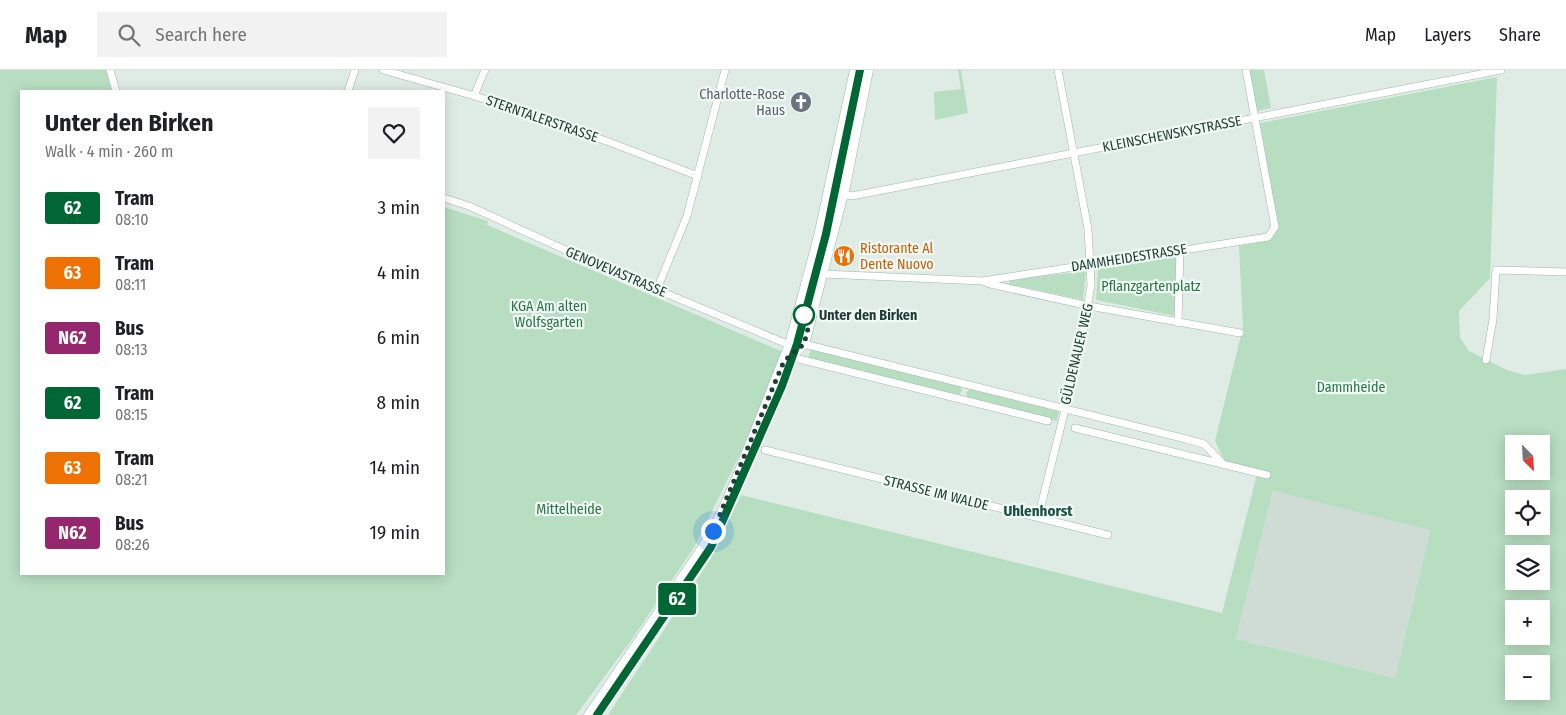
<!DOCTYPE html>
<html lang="en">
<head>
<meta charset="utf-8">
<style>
  body { margin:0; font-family:"Fira Sans Condensed",sans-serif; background:#f2f2f2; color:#202124; height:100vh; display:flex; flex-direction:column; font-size:19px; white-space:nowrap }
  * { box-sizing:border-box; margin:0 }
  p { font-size:16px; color:#757577 }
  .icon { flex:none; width:28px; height:28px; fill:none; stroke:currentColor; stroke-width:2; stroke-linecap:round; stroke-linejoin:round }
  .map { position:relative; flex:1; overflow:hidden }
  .side { position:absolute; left:20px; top:20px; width:425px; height:485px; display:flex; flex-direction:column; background:#fff; border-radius:0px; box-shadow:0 2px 12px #0003 }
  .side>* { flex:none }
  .badge { padding:0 10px; border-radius:4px; font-size:18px; line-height:32px }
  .needle { width:32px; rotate:156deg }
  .buttons { position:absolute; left:1505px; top:365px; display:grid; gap:10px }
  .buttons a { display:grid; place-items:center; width:45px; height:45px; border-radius:0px; background:#fff; box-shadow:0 2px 12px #0003; font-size:25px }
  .you { position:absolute; width:25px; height:25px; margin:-12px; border:4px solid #fff; border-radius:50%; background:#1a73e8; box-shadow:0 0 0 8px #1a73e833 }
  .map>.badge { position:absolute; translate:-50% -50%; box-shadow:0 0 0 2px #fff }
  .round { display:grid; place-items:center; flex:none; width:52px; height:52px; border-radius:0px; background:#f2f2f2 }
  .headline { display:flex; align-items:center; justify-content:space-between; height:85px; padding:0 25px }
  h1 { font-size:24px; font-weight:700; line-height:38px }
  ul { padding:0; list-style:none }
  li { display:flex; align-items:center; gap:15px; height:65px; padding:0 25px }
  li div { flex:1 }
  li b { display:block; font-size:19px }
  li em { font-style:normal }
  li .badge { min-width:55px; font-weight:700; text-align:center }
  header { display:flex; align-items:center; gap:30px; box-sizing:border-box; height:70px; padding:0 25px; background:#fff; border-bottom:1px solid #e0e0e0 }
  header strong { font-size:24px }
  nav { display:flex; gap:28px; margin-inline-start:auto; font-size:18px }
  .search { width:350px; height:45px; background:#f2f2f2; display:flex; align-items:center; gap:12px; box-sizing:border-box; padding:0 18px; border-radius:0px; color:#757577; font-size:19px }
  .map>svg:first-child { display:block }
  .built { fill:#cedcd5 }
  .green { fill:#b7dec1; fill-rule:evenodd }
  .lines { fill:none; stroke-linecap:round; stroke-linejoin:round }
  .street-casing { stroke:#a2b4ad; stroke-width:8 }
  .secondary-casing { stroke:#9db8af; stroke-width:11 }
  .street { stroke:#fff; stroke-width:7 }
  .secondary { stroke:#fff; stroke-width:10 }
  .tram { stroke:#597970; stroke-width:1 }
  .line-casing { stroke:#fff; stroke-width:11 }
  .line { stroke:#063; stroke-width:8 }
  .walk { stroke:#1f3d35; stroke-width:5; stroke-dasharray:0 9 }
  .stop-dot { fill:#fff; stroke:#063; stroke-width:2.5 }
  .labels { text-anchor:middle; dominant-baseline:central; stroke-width:4.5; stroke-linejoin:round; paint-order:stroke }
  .worship-label { font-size:14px; fill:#5b616d; stroke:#f0f8f4; text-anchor:end }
  .street-label { font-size:14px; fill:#1f3d35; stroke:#f0f8f4 }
  .food-label { font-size:14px; fill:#c56008; stroke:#f0f8f4; text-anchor:start }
  .park-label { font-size:14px; fill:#277646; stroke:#f0f8f4 }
  .stop-label { font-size:14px; font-weight:bold; fill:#1f3d35; stroke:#f0f8f4; text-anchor:start }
  .neighbourhood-label { font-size:15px; font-weight:bold; fill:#1a5043; stroke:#f0f8f4 }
</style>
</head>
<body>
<header>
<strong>Map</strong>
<div class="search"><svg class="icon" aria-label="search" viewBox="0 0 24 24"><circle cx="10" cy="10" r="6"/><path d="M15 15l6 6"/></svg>Search here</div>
<nav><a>Map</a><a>Layers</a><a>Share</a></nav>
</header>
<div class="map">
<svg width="1566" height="645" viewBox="0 0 1566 645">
  <rect width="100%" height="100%" fill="#dfece6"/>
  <path class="built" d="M1273,421L1430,459L1395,608L1236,569Z"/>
  <path class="green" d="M0,0H106L112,21H21V504H444V137L488,151L487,155L783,282L741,382L695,476L630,572L576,645H0Z
    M958,0H961L968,43L935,50L934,22L961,19Z
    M1249,0H1264L1271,38L1257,41Z
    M1497,7L1490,208L1459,241L1460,268L1469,281L1507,300L1525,305L1566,299V645H608L710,490L741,425L1222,543L1258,400L1225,392L1215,371L1243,257L1239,176L1271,170L1278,157L1260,53ZM1514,374H1541V401H1514ZM1273,421L1430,460L1395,608L1236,569ZM1514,429H1541V456H1514ZM1514,484H1541V511H1514ZM1514,539H1541V566H1514ZM1514,594H1541V621H1514Z
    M1176,187L1175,246L1096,230L1098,199Z
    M1086,201L1083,230L1009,214V210Z
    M811,279L961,316L962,321L959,325L808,288Z
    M970,319L1059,341L1057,351L967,327L966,323Z"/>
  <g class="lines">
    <g class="street-casing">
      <path id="street" d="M110,0L116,21
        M383,0L478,27L609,72L698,106
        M348,21L355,0
        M474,26L485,0
        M843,124L852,126L1501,0
        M444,128L469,136L605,198L785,273L804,274L1178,367L1204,374L1223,394
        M823,204L983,211L990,214L1089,236L1240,263
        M983,211L1268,167L1275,157L1246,0
        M657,219L687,146L725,0
        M1178,253L1180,180
        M787,286L1048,351
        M1486,290L1493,249L1496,200L1566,202
        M1075,358L1267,405
        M765,380L1108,465
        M1038,448L1080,279L1091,215L1088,159L1058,0"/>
    </g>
    <g class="secondary-casing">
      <path id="secondary" d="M785,291L804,274L845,116L868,0
        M589,645L702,479L722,443L737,408L790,274L819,166L855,0"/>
    </g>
    <use href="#street" class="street"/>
    <use href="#secondary" class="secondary"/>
    <path class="tram" d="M597,645L711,477L782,316L797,274L826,164L859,0"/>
  </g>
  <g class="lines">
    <g class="line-casing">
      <path id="line" d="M597,645L711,477L782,316L797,274L826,164L860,0"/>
    </g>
    <use href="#line" class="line"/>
    <path class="walk" d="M713,461L784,291L804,274L811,247L804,245"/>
  </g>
  <defs>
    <g id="church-disc" transform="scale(1.125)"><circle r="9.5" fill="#6b7280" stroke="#f0f8f4"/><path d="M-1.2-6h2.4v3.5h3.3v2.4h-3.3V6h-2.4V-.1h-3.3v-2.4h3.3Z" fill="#fff"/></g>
    <g id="restaurant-disc" transform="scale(1.125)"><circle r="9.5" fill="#e8710a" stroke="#f0f8f4"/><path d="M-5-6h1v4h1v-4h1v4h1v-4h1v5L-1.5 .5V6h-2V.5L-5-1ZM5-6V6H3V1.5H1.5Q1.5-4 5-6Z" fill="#fff"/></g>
  </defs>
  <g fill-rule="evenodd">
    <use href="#church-disc" x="801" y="32"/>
    <use href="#restaurant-disc" x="844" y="186"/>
  </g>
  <circle class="stop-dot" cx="804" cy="245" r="10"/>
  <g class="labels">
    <g class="worship-label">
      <text x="785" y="24">Charlotte-Rose<tspan x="785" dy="16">Haus</tspan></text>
    </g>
    <g class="street-label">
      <text transform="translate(542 49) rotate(19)">STERNTALERSTRASSE</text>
      <text transform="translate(1172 64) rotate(-11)">KLEINSCHEWSKYSTRASSE</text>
      <text transform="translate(1129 188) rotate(-9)">DAMMHEIDESTRASSE</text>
      <text transform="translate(616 202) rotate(23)">GENOVEVASTRASSE</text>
      <text transform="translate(1077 284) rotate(-77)">GÜLDENAUER WEG</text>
      <text transform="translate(936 423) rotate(14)">STRASSE IM WALDE</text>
    </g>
    <g class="food-label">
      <text x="860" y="178">Ristorante Al<tspan x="860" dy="16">Dente Nuovo</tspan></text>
    </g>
    <g class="park-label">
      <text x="1151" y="216">Pflanzgartenplatz</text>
      <text x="549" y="236">KGA Am alten<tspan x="549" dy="16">Wolfsgarten</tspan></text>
      <text x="1351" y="317">Dammheide</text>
      <text x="569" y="439">Mittelheide</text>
    </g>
    <g class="stop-label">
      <text x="819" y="245">Unter den Birken</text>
    </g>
    <g class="neighbourhood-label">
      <text x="1038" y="441">Uhlenhorst</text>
    </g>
  </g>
</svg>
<div class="buttons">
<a><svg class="needle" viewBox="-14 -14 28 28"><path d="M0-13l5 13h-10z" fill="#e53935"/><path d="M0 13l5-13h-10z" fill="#757577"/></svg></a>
<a><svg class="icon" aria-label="locate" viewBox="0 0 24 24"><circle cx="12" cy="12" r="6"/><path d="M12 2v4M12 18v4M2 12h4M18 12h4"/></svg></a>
<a><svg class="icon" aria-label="layers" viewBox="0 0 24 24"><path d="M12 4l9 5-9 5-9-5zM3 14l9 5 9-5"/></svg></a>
<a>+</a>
<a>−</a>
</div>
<div class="you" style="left:713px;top:461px"></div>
<b class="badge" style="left:677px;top:529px;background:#063;color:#fff">62</b>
<section class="side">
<div class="headline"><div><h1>Unter den Birken</h1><p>Walk · 4 min · 260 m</p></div><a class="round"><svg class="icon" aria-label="heart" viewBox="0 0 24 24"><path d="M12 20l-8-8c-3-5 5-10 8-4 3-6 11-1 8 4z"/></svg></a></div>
<ul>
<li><span class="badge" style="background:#063;color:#fff">62</span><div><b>Tram</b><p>08:10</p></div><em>3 min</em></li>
<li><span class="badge" style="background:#ee7203;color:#fff">63</span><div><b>Tram</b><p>08:11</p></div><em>4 min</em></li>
<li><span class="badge" style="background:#95276e;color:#fff">N62</span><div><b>Bus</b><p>08:13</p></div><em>6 min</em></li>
<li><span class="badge" style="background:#063;color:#fff">62</span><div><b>Tram</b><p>08:15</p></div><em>8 min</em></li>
<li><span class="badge" style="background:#ee7203;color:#fff">63</span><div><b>Tram</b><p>08:21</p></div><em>14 min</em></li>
<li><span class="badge" style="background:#95276e;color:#fff">N62</span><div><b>Bus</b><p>08:26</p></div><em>19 min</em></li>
</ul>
</section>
</div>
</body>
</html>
